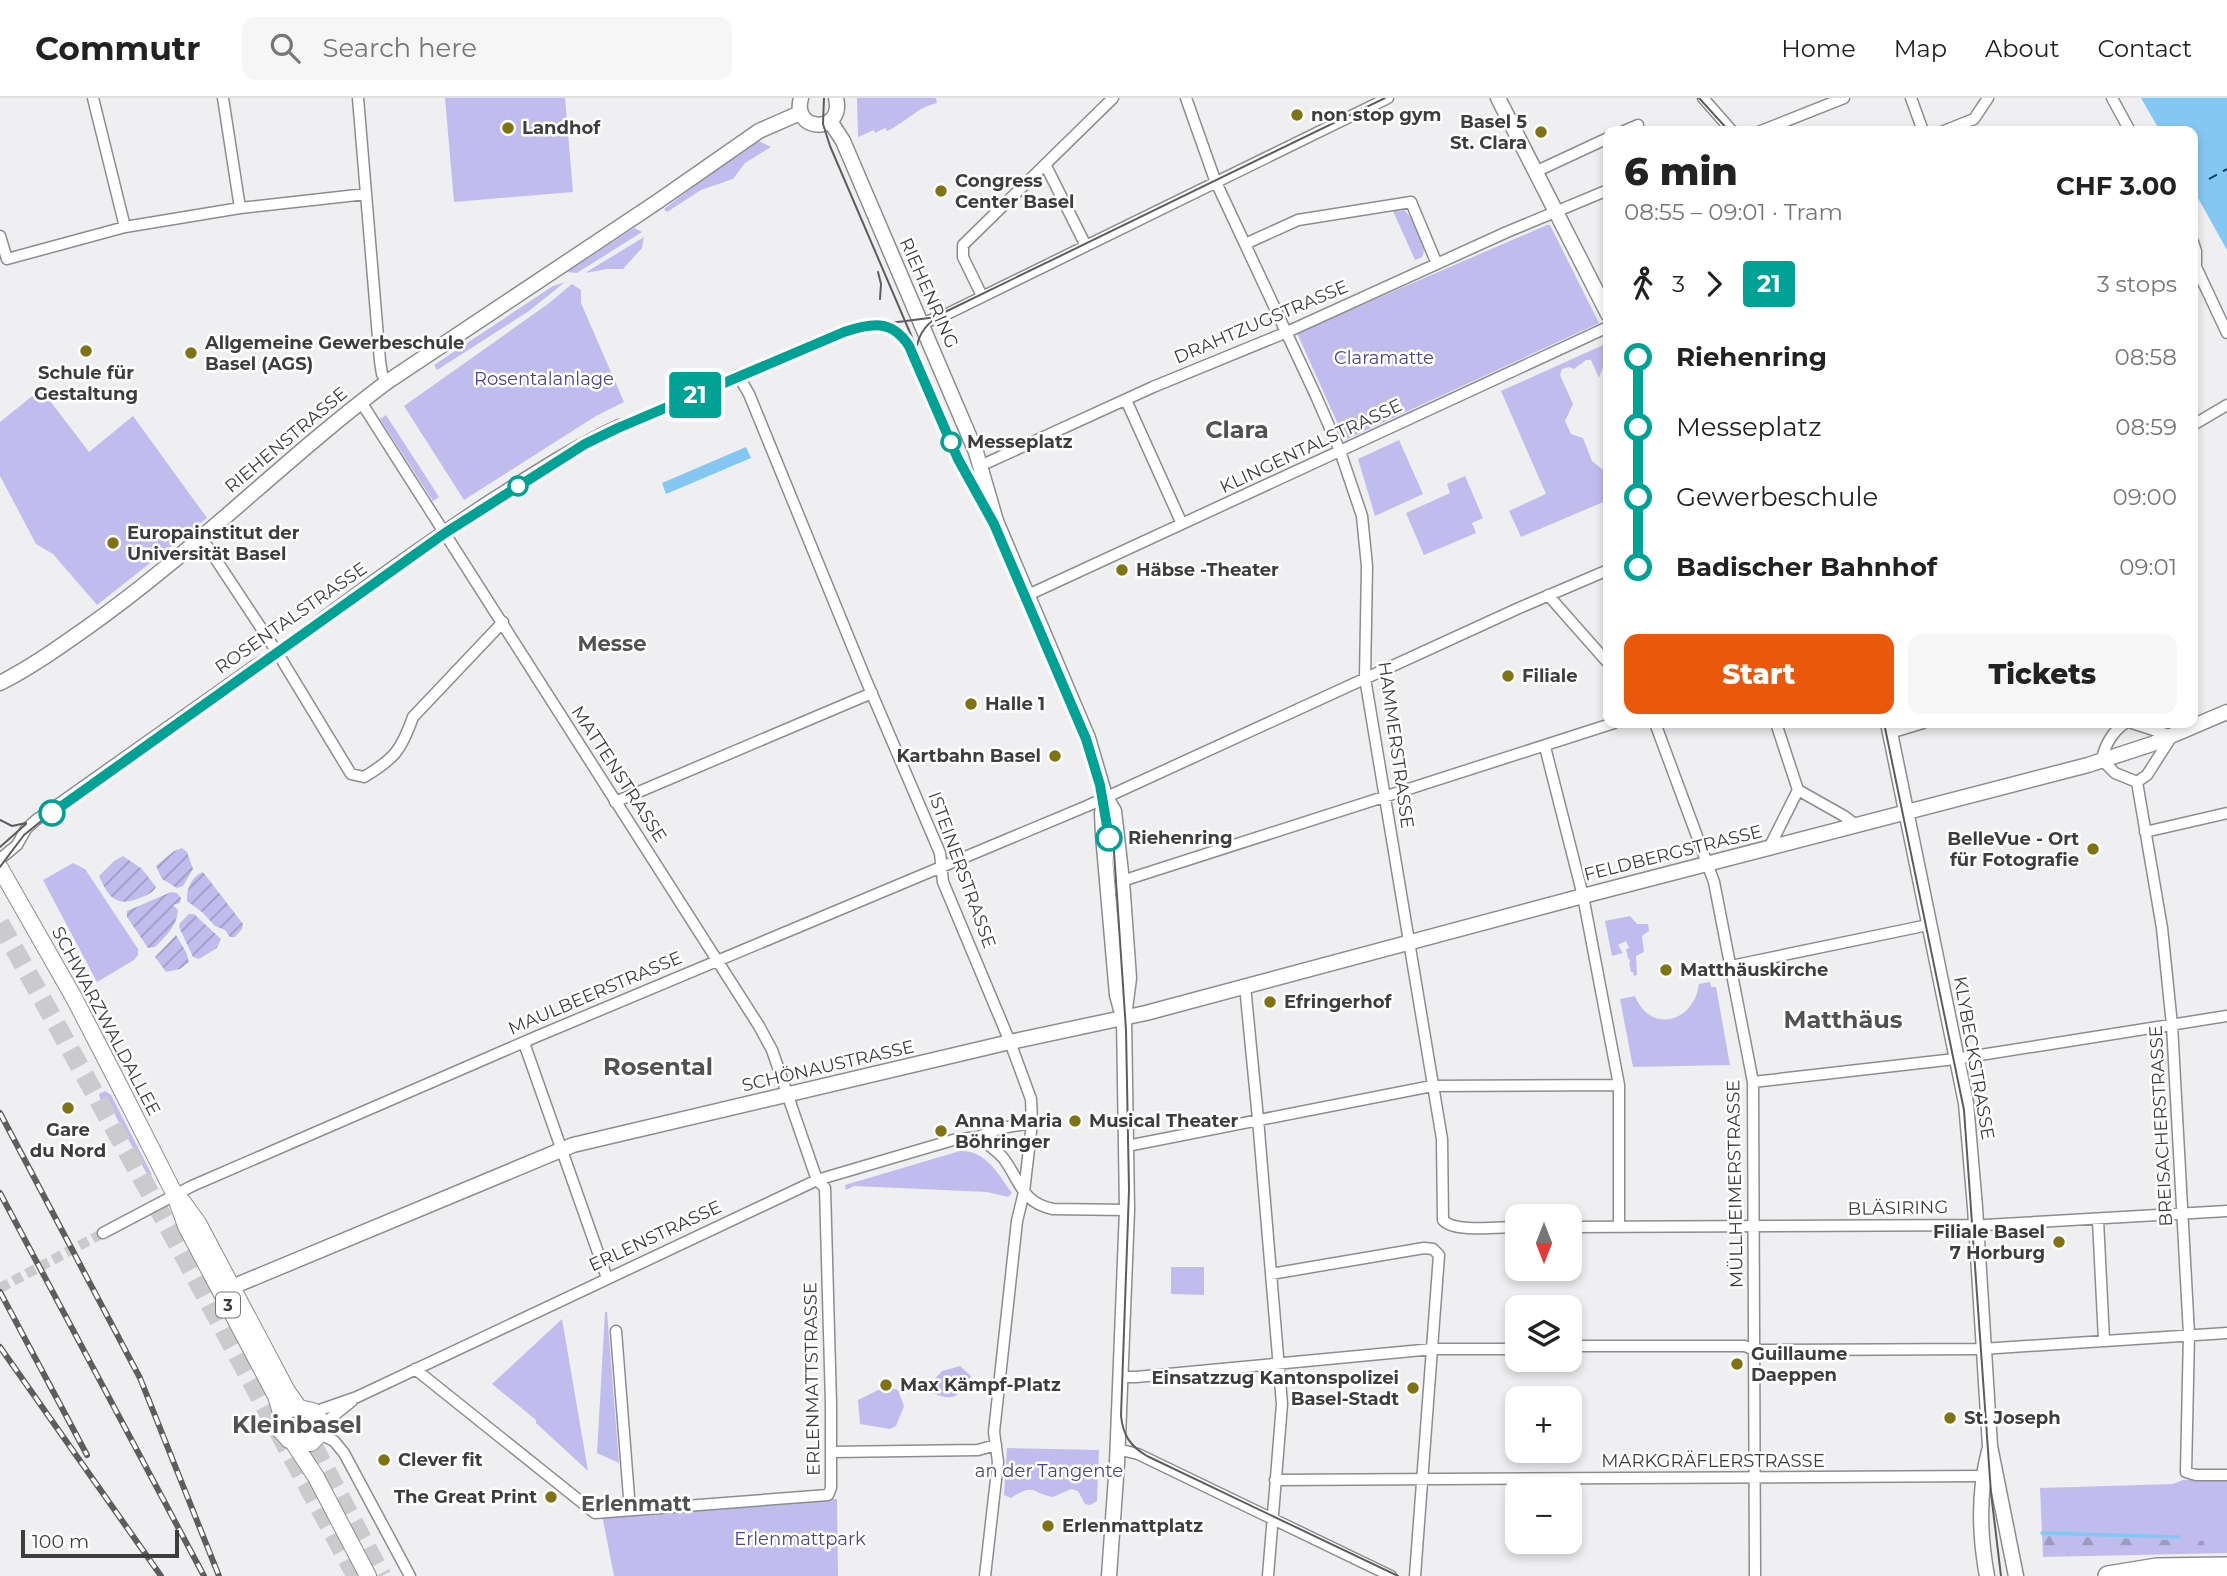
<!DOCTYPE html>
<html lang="en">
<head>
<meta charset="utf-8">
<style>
  body { margin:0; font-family:Montserrat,sans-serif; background:#f6f6f6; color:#222; height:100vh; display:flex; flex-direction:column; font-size:26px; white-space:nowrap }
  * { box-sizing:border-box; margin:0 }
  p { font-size:23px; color:#767676 }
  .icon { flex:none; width:38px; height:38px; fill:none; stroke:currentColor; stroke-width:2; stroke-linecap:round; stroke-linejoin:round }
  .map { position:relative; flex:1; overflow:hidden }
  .details { position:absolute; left:1603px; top:28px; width:595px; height:602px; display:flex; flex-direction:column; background:#fff; border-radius:14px; box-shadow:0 4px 10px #0003 }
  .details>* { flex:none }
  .badge { padding:0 14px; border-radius:5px; font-size:24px; line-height:46px }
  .needle { width:46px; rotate:180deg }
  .controls { position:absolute; left:1505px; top:1106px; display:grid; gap:14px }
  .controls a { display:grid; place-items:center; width:77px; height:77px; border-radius:14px; background:#fff; box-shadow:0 4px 10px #0003; font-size:35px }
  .scale { position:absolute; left:21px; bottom:18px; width:158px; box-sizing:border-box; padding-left:7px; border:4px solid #3d3d3e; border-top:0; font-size:19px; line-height:24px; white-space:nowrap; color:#3d3d3e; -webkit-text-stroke:5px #fff; paint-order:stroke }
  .map>.badge { position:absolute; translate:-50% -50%; box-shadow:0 0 0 4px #fff }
  .legs { display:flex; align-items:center; gap:10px; height:77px; padding:0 21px; font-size:23px }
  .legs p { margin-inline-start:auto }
  .head { display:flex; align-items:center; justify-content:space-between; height:119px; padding:0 21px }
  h1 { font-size:38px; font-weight:800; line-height:52px }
  .action { display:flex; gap:14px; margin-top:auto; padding:14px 21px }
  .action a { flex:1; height:80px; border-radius:14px; background:#ea580c; color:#fff; font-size:28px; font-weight:800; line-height:80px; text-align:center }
  .action a+a { background:#f6f6f6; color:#222 }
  ul { padding:0 21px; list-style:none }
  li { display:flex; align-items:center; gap:24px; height:70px; font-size:26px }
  li i { display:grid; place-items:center; width:10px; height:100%; margin:0 9px; background:currentColor }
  li i::after { content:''; width:18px; height:18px; margin:-9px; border:5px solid; border-radius:50%; background:#fff }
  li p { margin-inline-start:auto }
  li:first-child i { background:linear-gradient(#0000 50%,currentColor 0) }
  li:last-child i { background:linear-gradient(currentColor 50%,#0000 0) }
  header { display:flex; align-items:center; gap:42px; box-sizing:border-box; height:98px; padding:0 35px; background:#fff; border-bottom:2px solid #e0e0e0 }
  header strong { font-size:33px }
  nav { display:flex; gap:38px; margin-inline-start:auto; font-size:24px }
  .search { width:490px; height:63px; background:#f6f6f6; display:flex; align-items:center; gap:18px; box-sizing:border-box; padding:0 24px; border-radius:14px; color:#767676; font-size:26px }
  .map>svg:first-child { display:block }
  .green { fill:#c0bced }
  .forest { fill:url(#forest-firs) }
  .garden { fill:url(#garden-furrows) }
  .water { fill:#84c7f2 }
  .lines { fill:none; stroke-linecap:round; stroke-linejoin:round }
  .stream { stroke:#84c7f2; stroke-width:3.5 }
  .ferry { stroke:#033d59; stroke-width:2; stroke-dasharray:9 7; stroke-linecap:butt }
  .street-tunnel { stroke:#cbcbcd; stroke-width:10; stroke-dasharray:10 5; stroke-linecap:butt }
  .highway-tunnel { stroke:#cbcbcd; stroke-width:19; stroke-dasharray:19 10; stroke-linecap:butt }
  .street-casing { stroke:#8d8d8f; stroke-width:13 }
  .secondary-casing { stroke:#8d8d8f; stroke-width:17 }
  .primary-casing { stroke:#8d8d8f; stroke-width:18 }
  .highway-casing { stroke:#8d8d8f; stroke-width:22 }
  .street { stroke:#fff; stroke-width:10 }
  .secondary { stroke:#fff; stroke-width:14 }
  .primary { stroke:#fff; stroke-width:16 }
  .highway { stroke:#fff; stroke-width:19 }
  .tram { stroke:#5d5d5e; stroke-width:2 }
  .rail-casing { stroke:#5d5d5e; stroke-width:6 }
  .rail { stroke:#fff; stroke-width:3.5; stroke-dasharray:10; stroke-linecap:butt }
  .line-1-casing { stroke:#fff; stroke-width:16 }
  .line-1 { stroke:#00a295; stroke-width:10 }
  .poi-dot { fill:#807314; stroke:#fff; stroke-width:2.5 }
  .stop-1-dot { fill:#fff; stroke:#00a295; stroke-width:3.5 }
  .labels { text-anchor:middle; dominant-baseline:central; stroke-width:5; stroke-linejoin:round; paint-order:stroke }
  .shield { fill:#fff; stroke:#777778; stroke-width:2 }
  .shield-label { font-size:16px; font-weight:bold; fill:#3d3d3e }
  .poi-label { font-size:18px; font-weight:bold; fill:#3d3d3e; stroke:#fff; text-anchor:start }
  .street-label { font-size:18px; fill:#3d3d3e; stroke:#fff }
  .park-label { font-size:18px; fill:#4e428d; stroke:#fff }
  .stop-label { font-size:18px; font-weight:bold; fill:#3d3d3e; stroke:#fff; text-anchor:start }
  .quarter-label { font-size:21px; font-weight:bold; fill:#525253; stroke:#fff }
  .district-label { font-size:24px; font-weight:bold; fill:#525253; stroke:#fff }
</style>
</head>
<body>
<header>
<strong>Commutr</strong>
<div class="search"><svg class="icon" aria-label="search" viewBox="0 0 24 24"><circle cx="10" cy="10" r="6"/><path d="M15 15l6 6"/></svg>Search here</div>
<nav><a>Home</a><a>Map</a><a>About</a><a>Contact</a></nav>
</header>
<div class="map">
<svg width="2227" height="1478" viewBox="0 0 2227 1478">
  <defs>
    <pattern id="forest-firs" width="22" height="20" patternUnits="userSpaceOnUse" patternTransform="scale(1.75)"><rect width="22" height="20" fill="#c0bced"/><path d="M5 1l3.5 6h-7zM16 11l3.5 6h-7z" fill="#9d9ac1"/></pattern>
    <pattern id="garden-furrows" width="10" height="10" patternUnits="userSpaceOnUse" patternTransform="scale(1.75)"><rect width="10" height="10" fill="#c0bced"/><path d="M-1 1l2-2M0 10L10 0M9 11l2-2" fill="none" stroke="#9d9ac1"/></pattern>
  </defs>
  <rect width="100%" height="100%" fill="#efeff1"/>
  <path class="green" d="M445,0H565L573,94L454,104Z
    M857,0H936L937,5C916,10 905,25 887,33L885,30L875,35L874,32L858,39Z
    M759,43L771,49L745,65L733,81L701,92L667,114L664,111L735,57Z
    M1404,112C1415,121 1429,146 1422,159L1415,162L1393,113Z
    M1547,127H1550L1599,225L1345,342L1297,235Z
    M634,130L642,134L577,175L567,174Z
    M644,139L642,150L623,171H607L585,175Z
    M565,184L529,213L437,272L434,267L553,188Z
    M572,186L581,192V205L624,304L596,318L464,402L404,308L548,206Z
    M1603,247C1609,259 1603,268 1599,280L1591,262H1586L1574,271L1569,269L1562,271L1560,277L1573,306L1565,323L1571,336L1583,340L1592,363L1602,371L1608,369V402L1521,439L1509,413L1546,396L1501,293Z
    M41,291L89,354L133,318L207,420L97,507L53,456L36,446L0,378V324Z
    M386,317L439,399L433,403L380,321Z
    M1399,342L1423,396L1375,418L1358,361Z
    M1465,378L1483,420L1472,425L1476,435L1424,457L1406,415L1450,395L1447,386Z
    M73,765L85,771L138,851V857L134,862L97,884L43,782Z
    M1630,818L1637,826H1648L1649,833L1642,838L1644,854L1636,858L1637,877L1634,878L1633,874H1631L1629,864H1631L1628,860L1626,851L1629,850L1626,843L1618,847L1623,855L1612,858L1605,823Z
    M1710,884L1711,889H1716L1730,967L1633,969L1620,901L1635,898C1650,936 1694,925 1699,886Z
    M105,993L111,997L152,1077L148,1078L107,1002L101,1005L99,996Z
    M960,1053C986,1052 998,1076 1012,1095L1008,1099L987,1094L854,1088L846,1092L845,1087Z
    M1171,1169H1204V1197L1171,1196Z
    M605,1214H607L619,1365L597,1355Z
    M562,1221L588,1373L536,1325V1322L492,1286Z
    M960,1268L971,1278C960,1297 955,1305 933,1295L931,1285L942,1273Z
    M886,1288L898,1292L904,1308L896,1328L890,1331L860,1326L858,1302Z
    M1007,1350L1099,1352L1097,1403L1090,1407L1085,1406L1078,1393L1071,1391L1053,1399C1031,1396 1036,1384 1011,1400L1004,1397Z
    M2227,1381V1455L2043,1459L2040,1390L2173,1386L2183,1382Z
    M837,1401L838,1478H614L602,1417Z"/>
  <path class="forest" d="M2044,1438L2204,1443L2205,1452L2044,1456Z"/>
  <path class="garden" d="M182,750L187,754L193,771L183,788L177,790L162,781L156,768L174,753Z
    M123,758L142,771L156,789C152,796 145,798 137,801C115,809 108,798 99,778L114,763Z
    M203,774L243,826L242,831L235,839H230L225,832L215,828L202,814L187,803C186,791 192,778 203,774Z
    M171,794L177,795L181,800L180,805L173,807L178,812C177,828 166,838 155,849L148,850L127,819V813Z
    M189,816H194L221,841L217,850L199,861L193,859L179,829L180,825Z
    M176,837L186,854L189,864L180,871L166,874L155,859Z"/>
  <path class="water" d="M2141,0H2227V152L2193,91V33H2160Z
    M746,349L751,360L666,396L662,385Z"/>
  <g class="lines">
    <path class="stream" d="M2042,1435L2179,1439"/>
    <path class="ferry" d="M2209,81L2227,71"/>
    <path class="street-tunnel" d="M0,1190L103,1135"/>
    <path class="highway-tunnel" d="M0,825L150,1095L356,1478
      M286,1296L382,1478"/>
    <g class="street-casing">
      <path id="street" d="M93,0L125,129
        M223,0L240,110
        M358,0L380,263L382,276L387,284
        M1186,0L1215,82L1316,298L1340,353L1362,418L1367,468L1365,580L1442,1041L1443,1122C1454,1135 1499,1129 1517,1129
        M1703,0L1732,33
        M1911,0L1923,33
        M2112,0L2130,33
        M1624,33L1638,27
        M1761,33L1844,0
        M1944,33L1974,21L1988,0
        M1046,68L1086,148
        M1535,74L1608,40
        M0,138L7,161L125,129L240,110L366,96
        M2193,144L2196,153V169L2227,235
        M1245,146L1298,122L1411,104L1437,166
        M982,198L963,159V147L1113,0
        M920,226L943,218L1388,0
        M738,277L749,296L866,582L940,755L943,784L1010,944L1031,1001L1032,1025L1024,1094L1017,1123L994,1334L998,1364L985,1478
        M1126,302L1182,426
        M361,304L759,928L772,952L817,1082L825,1090L831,1306V1390L828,1397L595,1415L415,1271
        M2193,327L2227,307
        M980,368L1153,289L1287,234L1507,134L1608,92
        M201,439L277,554L351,676L364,679C394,661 401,653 413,619L503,524
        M1028,497L1608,229
        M1548,497L1608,565
        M1655,625L1714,784L1753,984L1755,1478
        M1776,625L1798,692L1844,718L1856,727
        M2125,625C2113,633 2104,648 2102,662L2115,675L2137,684
        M2132,625L2172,638L2147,677L2137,684
        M1890,635L1923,625
        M1545,649L1583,798L1619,987V1129
        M2137,684L2162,830L2172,927L2189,1236L2186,1374L2196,1377H2227
        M615,704L872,595
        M2145,734L2227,715
        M1769,750L1798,692
        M0,761L17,747L26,731L36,722L254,568L274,557C345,502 418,449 493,400C534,374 574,348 619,327
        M1122,783L1614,625
        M1731,868L1928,827
        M1245,888L1258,1021L1282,1306L1268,1478
        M524,945L607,1180
        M1753,984L1955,961L2227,918
        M978,1039L1001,1030L1032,1025
        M1127,1048L1432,988L1619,987
        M2098,1122L2104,1242
        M1570,1129L1985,1127L2227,1113
        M103,1135L192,1088L538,938L1087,708L1519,510L1608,472
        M1271,1176L1424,1150L1433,1151L1439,1157L1415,1478
        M616,1233L630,1412
        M1570,1251L1581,1248H1745L1754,1252L1982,1251L2227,1235
        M1120,1279H1136L1433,1251H1517
        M314,1314L357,1299L817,1082L953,1042L978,1039C987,1046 997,1052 1004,1061C1020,1083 1022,1105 1053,1111L1127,1112
        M322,1327L352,1303
        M320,1336L334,1343L344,1355L410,1478
        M1117,1351L1138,1356L1391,1478
        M832,1354L978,1352L996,1347
        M1275,1382L1983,1378"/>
    </g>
    <g class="secondary-casing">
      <path id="secondary" d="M801,0C791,35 845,36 836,0
        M1498,0L1608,216
        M830,23L843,43L976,354L996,423L1088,640L1105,698L1114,713L1122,783L1129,880L1124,919L1127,1112L1117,1365L1109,1478
        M0,585C30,570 58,550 85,531C192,456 283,362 387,284L657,104L759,33L800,15
        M1888,625L1966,1005L1975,1109L1990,1348L2016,1478
        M1105,698L1102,715L1103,737L1117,897L1123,919
        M232,1189L573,1047L1010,944L1146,915L1583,798L2088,667L2152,646L2227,614
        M1987,1478C1979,1435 1978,1395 1989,1353"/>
    </g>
    <g class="primary-casing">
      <path id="primary" d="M0,770L73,898L115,979L175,1097L186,1128L276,1298L282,1318
        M182,1103L198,1125L287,1293L299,1310
        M299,1310L313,1313L321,1323L320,1336L311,1345L289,1342L280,1332L282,1318L289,1311Z
        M293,1344L316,1379L368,1478"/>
    </g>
    <g class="highway-casing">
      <path id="highway" d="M2108,1478L2157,1470L2227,1469"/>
    </g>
    <use href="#street" class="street"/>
    <use href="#secondary" class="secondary"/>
    <use href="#primary" class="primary"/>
    <use href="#highway" class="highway"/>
    <path class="tram" d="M824,0L823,26L830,48L962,356L998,424L1030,496L1090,639L1104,686L1113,739L1126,932L1129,1092L1121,1318C1123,1337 1130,1348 1147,1358L1398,1478
      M1699,0L1729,33
      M878,174L881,186L880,201
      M890,225L937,219
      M916,254C918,234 928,224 945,214L1385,0
      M1884,625L1964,1012L1991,1395L2001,1478
      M0,722L12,728L26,725
      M0,749L26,726
      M0,769L24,737L45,720L308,530L445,435L518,388L607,335L754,272"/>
    <g class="rail-casing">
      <path id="rail" d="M0,1015L140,1280L219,1478
        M0,1095L204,1478
        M0,1194L87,1357
        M0,1249L161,1478"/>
    </g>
    <use href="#rail" class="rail"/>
  </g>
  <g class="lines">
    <g class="line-1-casing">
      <path id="line-1" d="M52,715L445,435L585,346L618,330L844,234C871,225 892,221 909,248L958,361L994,426L1086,641L1100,687L1109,740"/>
    </g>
    <use href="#line-1" class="line-1"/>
  </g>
  <g class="poi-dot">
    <circle cx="1297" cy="17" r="7"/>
    <circle cx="508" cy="30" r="7"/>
    <circle cx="1541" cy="34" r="7"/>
    <circle cx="941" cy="93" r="7"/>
    <circle cx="86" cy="253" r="7"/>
    <circle cx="191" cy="255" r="7"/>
    <circle cx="113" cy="445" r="7"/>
    <circle cx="1122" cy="472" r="7"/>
    <circle cx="1508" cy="578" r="7"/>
    <circle cx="971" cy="606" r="7"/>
    <circle cx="1055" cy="658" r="7"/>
    <circle cx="2093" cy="751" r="7"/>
    <circle cx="1666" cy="872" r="7"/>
    <circle cx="1270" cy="904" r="7"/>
    <circle cx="68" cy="1010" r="7"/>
    <circle cx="1075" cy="1023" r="7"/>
    <circle cx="941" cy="1033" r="7"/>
    <circle cx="2059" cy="1144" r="7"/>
    <circle cx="1737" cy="1266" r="7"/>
    <circle cx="886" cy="1287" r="7"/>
    <circle cx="1413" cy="1290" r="7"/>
    <circle cx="1950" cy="1320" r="7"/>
    <circle cx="384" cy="1362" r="7"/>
    <circle cx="551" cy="1399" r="7"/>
    <circle cx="1048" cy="1428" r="7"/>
  </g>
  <g class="stop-1-dot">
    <circle cx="951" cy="344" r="9"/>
    <circle cx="518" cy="388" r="9"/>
    <circle cx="52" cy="715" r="12"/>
    <circle cx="1109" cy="740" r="12"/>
  </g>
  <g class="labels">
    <rect class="shield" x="216" y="1194.5" width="24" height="25" rx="5"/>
    <g class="shield-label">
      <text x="228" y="1207">3</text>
    </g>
    <g class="poi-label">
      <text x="1311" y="17">non stop gym</text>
      <text x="1527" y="24" text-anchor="end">Basel 5<tspan x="1527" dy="21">St. Clara</tspan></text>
      <text x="522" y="30">Landhof</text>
      <text x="955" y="83">Congress<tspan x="955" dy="21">Center Basel</tspan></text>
      <text x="205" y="245">Allgemeine Gewerbeschule<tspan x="205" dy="21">Basel (AGS)</tspan></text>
      <text x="86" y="275" text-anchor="middle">Schule für<tspan x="86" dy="21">Gestaltung</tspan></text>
      <text x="127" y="435">Europainstitut der<tspan x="127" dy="21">Universität Basel</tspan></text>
      <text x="1136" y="472">Häbse -Theater</text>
      <text x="1522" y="578">Filiale</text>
      <text x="985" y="606">Halle 1</text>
      <text x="1041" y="658" text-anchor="end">Kartbahn Basel</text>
      <text x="2079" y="741" text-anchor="end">BelleVue - Ort<tspan x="2079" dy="21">für Fotografie</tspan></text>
      <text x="1680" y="872">Matthäuskirche</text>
      <text x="1284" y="904">Efringerhof</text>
      <text x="955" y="1023">Anna Maria<tspan x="955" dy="21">Böhringer</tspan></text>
      <text x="1089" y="1023">Musical Theater</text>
      <text x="68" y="1032" text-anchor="middle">Gare<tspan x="68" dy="21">du Nord</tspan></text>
      <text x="2045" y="1134" text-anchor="end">Filiale Basel<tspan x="2045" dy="21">7 Horburg</tspan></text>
      <text x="1751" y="1256">Guillaume<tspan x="1751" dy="21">Daeppen</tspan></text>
      <text x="1399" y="1280" text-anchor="end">Einsatzzug Kantonspolizei<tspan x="1399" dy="21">Basel-Stadt</tspan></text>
      <text x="900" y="1287">Max Kämpf-Platz</text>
      <text x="1964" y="1320">St. Joseph</text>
      <text x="398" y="1362">Clever fit</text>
      <text x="537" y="1399" text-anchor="end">The Great Print</text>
      <text x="1062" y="1428">Erlenmattplatz</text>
    </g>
    <g class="street-label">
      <text transform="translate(929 195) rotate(66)">RIEHENRING</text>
      <text transform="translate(1261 224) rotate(-23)">DRAHTZUGSTRASSE</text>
      <text transform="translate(286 342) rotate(-40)">RIEHENSTRASSE</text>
      <text transform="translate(1311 348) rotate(-25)">KLINGENTALSTRASSE</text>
      <text transform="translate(291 520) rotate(-35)">ROSENTALSTRASSE</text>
      <text transform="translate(1396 647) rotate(82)">HAMMERSTRASSE</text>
      <text transform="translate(619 676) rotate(57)">MATTENSTRASSE</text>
      <text transform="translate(1673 755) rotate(-14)">FELDBERGSTRASSE</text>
      <text transform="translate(962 772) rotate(70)">ISTEINERSTRASSE</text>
      <text transform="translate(595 895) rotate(-23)">MAULBEERSTRASSE</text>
      <text transform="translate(106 923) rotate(62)">SCHWARZWALDALLEE</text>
      <text transform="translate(1974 960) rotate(80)">KLYBECKSTRASSE</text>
      <text transform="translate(828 968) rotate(-13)">SCHÖNAUSTRASSE</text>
      <text transform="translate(2161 1028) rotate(-93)">BREISACHERSTRASSE</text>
      <text transform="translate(1735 1086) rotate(-91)">MÜLLHEIMERSTRASSE</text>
      <text transform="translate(1898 1110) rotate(-1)">BLÄSIRING</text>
      <text transform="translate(655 1138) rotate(-25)">ERLENSTRASSE</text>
      <text transform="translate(812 1281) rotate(-91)">ERLENMATTSTRASSE</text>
      <text x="1713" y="1363">MARKGRÄFLERSTRASSE</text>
    </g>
    <g class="park-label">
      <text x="1384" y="260">Claramatte</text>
      <text x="544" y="281">Rosentalanlage</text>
      <text x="1049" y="1373">an der Tangente</text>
      <text x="800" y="1441">Erlenmattpark</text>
    </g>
    <g class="stop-label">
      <text x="967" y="344">Messeplatz</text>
      <text x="1128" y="740">Riehenring</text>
    </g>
    <g class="quarter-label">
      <text x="612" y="545">Messe</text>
      <text x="636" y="1405">Erlenmatt</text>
    </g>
    <g class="district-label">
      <text x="1237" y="331">Clara</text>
      <text x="1843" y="921">Matthäus</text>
      <text x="658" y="968">Rosental</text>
      <text x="297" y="1326">Kleinbasel</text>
    </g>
  </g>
</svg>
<div class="controls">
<a><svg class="needle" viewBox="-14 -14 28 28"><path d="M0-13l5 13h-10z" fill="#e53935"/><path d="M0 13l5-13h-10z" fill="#767676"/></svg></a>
<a><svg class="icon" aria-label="layers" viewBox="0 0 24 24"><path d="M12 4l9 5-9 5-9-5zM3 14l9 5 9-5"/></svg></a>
<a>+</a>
<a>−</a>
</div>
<div class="scale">100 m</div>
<b class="badge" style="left:695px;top:297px;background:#00a295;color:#fff">21</b>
<section class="details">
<div class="head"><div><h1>6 min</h1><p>08:55 – 09:01 · Tram</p></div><b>CHF 3.00</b></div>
<div class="legs"><svg class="icon" aria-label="walk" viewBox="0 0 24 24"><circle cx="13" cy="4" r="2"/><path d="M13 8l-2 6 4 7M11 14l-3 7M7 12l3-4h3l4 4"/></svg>3<svg class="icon" aria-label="forward" viewBox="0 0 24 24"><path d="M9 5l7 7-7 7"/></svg><b class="badge" style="background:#00a295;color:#fff">21</b><p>3 stops</p></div>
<ul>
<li><i style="color:#00a295"></i><b>Riehenring</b><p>08:58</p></li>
<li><i style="color:#00a295"></i><span>Messeplatz</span><p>08:59</p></li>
<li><i style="color:#00a295"></i><span>Gewerbeschule</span><p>09:00</p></li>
<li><i style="color:#00a295"></i><b>Badischer Bahnhof</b><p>09:01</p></li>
</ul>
<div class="action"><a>Start</a><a>Tickets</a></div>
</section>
</div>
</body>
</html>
